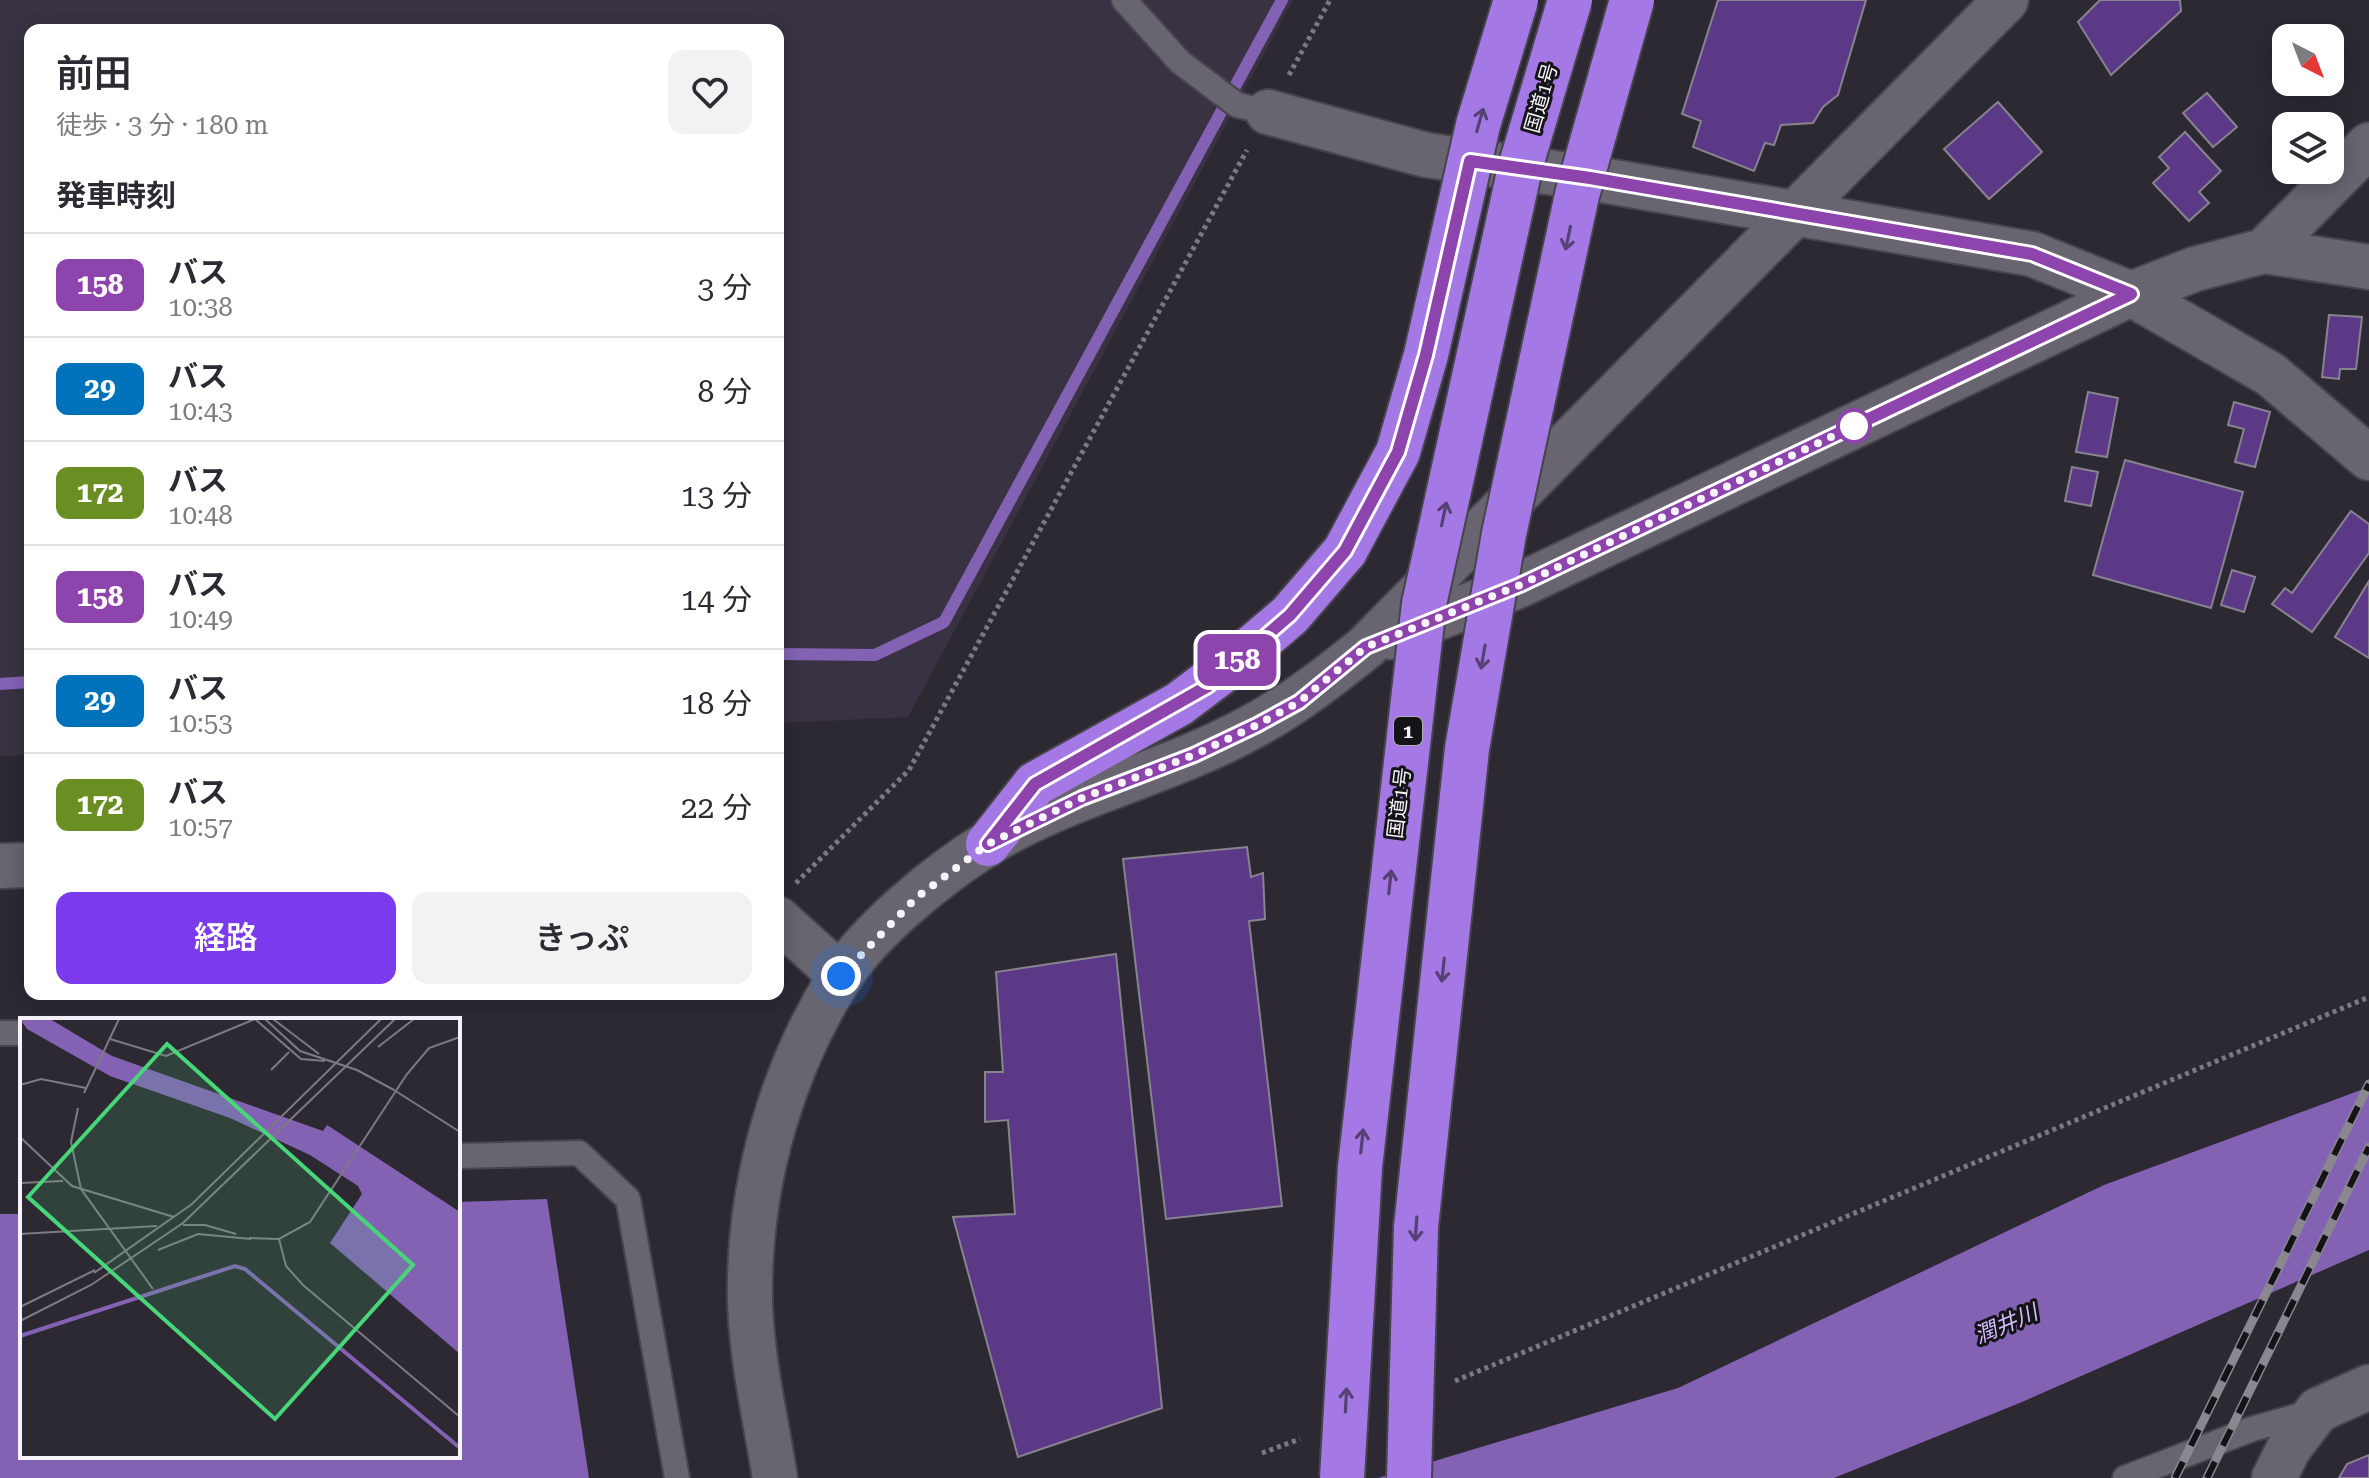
<!DOCTYPE html>
<html lang="ja">
<head>
<meta charset="utf-8">
<style>
  body { margin:0; font-family:"Roboto Serif","Noto Sans JP",serif; background:#f2f2f3; color:#2b2b33; height:100vh; display:flex; flex-direction:column; font-size:30px; white-space:nowrap }
  * { box-sizing:border-box; margin:0 }
  p { font-size:26px; color:#7c7c81 }
  .icon { flex:none; width:44px; height:44px; fill:none; stroke:currentColor; stroke-width:2; stroke-linecap:round; stroke-linejoin:round }
  .map { position:relative; flex:1; overflow:hidden }
  .panel { position:absolute; left:24px; top:24px; width:760px; height:976px; display:flex; flex-direction:column; background:#fff; border-radius:16px; box-shadow:0 4px 20px #0003 }
  .panel>* { flex:none }
  .badge { padding:0 16px; border-radius:12px; font-size:28px; line-height:52px }
  .needle { width:52px; rotate:138deg }
  .buttons { position:absolute; left:2272px; top:24px; display:grid; gap:16px }
  .buttons a { display:grid; place-items:center; width:72px; height:72px; border-radius:16px; background:#fff; box-shadow:0 4px 20px #0003; font-size:40px }
  .you { position:absolute; width:40px; height:40px; margin:-20px; border:6px solid #fff; border-radius:50%; background:#1a73e8; box-shadow:0 0 0 12px #1a73e833 }
  .map>.badge { position:absolute; translate:-50% -50%; box-shadow:0 0 0 4px #fff }
  h2 { padding:0 32px; font-size:30px; line-height:72px }
  .round { display:grid; place-items:center; flex:none; width:84px; height:84px; border-radius:16px; background:#f2f2f3 }
  .summary { display:flex; align-items:center; justify-content:space-between; height:136px; padding:0 32px }
  h1 { font-size:38px; font-weight:600; line-height:60px }
  .primary-button { display:flex; gap:16px; margin-top:auto; padding:16px 32px }
  .primary-button a { flex:1; height:92px; border-radius:16px; background:#7c3aed; color:#fff; font-size:32px; font-weight:600; line-height:92px; text-align:center }
  .primary-button a+a { background:#f2f2f3; color:#2b2b33 }
  ul { padding:0; list-style:none }
  li { display:flex; align-items:center; gap:24px; height:104px; padding:0 32px; border-top:2px solid #e1e1e2 }
  li div { flex:1 }
  li b { display:block; font-size:30px }
  li em { font-style:normal }
  li .badge { min-width:88px; font-weight:700; text-align:center }
  .map>svg:first-child { display:block }
  .built { fill:#383242 }
  .water { fill:#8362b4 }
  .lines { fill:none; stroke-linecap:round; stroke-linejoin:round }
  .stream { stroke:#8362b4; stroke-width:12 }
  .building { fill:#5b3987; stroke:#87838f; stroke-width:2 }
  .lane-casing { stroke:#46444c; stroke-width:28 }
  .street-casing { stroke:#46444c; stroke-width:48 }
  .secondary-casing { stroke:#46444c; stroke-width:48 }
  .highway-casing { stroke:#46444c; stroke-width:48 }
  .path { stroke:#7c7982; stroke-width:5; stroke-dasharray:4 4; stroke-linecap:butt }
  .lane { stroke:#686470; stroke-width:24 }
  .street { stroke:#686470; stroke-width:44 }
  .secondary { stroke:#686470; stroke-width:44 }
  .highway { stroke:#a579e5; stroke-width:44 }
  .rail-casing { stroke:#8a878f; stroke-width:9 }
  .rail { stroke:#141317; stroke-width:6; stroke-dasharray:18; stroke-linecap:butt }
  .highway-bridge-casing { stroke:#46444c; stroke-width:48; stroke-linecap:butt }
  .highway-bridge { stroke:#a579e5; stroke-width:44 }
  .oneway { stroke:#554174 }
  .line-casing { stroke:#fff; stroke-width:18 }
  .line { stroke:#8e44ad; stroke-width:12 }
  .walk { stroke:#f6f4fa; stroke-width:8; stroke-dasharray:0 14.4 }
  .stop-dot { fill:#fff; stroke:#8e44ad; stroke-width:4 }
  .labels { text-anchor:middle; dominant-baseline:central; stroke-width:6; stroke-linejoin:round; paint-order:stroke }
  .shield { fill:#141317; stroke:#b2b0b6; stroke-width:2 }
  .shield-label { font-size:18px; font-weight:bold; fill:#f6f4fa }
  .street-label { font-size:20px; fill:#f6f4fa; stroke:#141317 }
  .water-label { font-size:22px; font-style:italic; fill:#d4bcfe; stroke:#141317 }
  .inset-river { fill:none; stroke:#8362b4; stroke-width:4 }
  .inset-road { fill:none; stroke:#7d7a83; stroke-width:2 }
  .view { fill:#47d779; fill-opacity:0.15; stroke:#47d779; stroke-width:4 }
  .inset-edge { fill:none; stroke:#f6f4fa; stroke-width:4 }
</style>
</head>
<body>
<div class="map">
<svg width="2369" height="1478" viewBox="0 0 2369 1478">
  <rect width="100%" height="100%" fill="#2d2933"/>
  <path class="built" d="M0,0H1293L908,717L778,723V30H30V755L0,756Z"/>
  <path class="water" d="M2369,1087V1250L2022,1402L1834,1478H1378L1678,1388L2104,1185Z
    M547,1199L589,1478H0V1214H22V1456H458V1202Z"/>
  <g class="lines">
    <path class="stream" d="M778,654L875,655L944,622L1282,0
      M0,684L30,682"/>
  </g>
  <path class="building" d="M1718,0H1866L1838,95L1823,107L1813,123L1781,125L1774,145L1765,143L1754,171L1693,147L1701,121L1682,114Z
    M2100,0H2180L2181,11L2111,75L2078,22Z
    M2207,93L2237,127L2213,147L2183,113Z
    M1998,102L2042,152L1989,199L1944,149Z
    M2185,132L2221,171L2199,192L2209,203L2189,221L2153,183L2169,168L2159,157Z
    M2329,315L2362,317L2356,369H2340L2339,379L2322,377Z
    M2088,392L2118,398L2107,457L2076,452Z
    M2234,402L2270,412L2255,467L2235,462L2244,429L2228,425Z
    M2125,460L2243,492L2211,608L2093,575Z
    M2072,467L2098,472L2091,506L2065,501Z
    M2351,511L2369,524V553L2312,632L2272,604L2285,588L2292,593Z
    M2232,570L2255,577L2244,612L2221,605Z
    M2369,581V658L2335,637Z
    M1247,847L1251,877L1263,873L1265,919L1249,921L1282,1206L1166,1219L1123,859Z
    M1116,954L1162,1408L1018,1457L953,1217L1015,1214L1008,1120L985,1122V1072H1003L996,972Z
    M2369,1455V1478H2339L2347,1464Z"/>
  <g class="lines">
    <g class="lane-casing">
      <path id="lane" d="M1124,0L1180,62L1237,105L1268,112
        M0,1033H22
        M458,1156L579,1153L628,1199L677,1478
        M2125,1478L2252,1429L2312,1412"/>
    </g>
    <g class="street-casing">
      <path id="street" d="M1268,112L1426,155L1590,178L2032,254L2131,294L2270,374L2369,458
        M2264,251L2369,267
        M2274,1478L2289,1448L2318,1410L2369,1387"/>
    </g>
    <g class="secondary-casing">
      <path id="secondary" d="M1390,637L1520,585L2131,294L2195,269L2264,251L2369,145
        M0,866L30,865
        M778,919L841,976
        M775,1478C765,1414 748,1346 750,1280C752,1175 783,1067 840,977C871,929 939,874 987,844C1050,805 1125,784 1193,755C1263,726 1307,695 1366,647L2006,0"/>
    </g>
    <g class="highway-casing">
      <path id="highway" d="M988,844L1035,784L1179,704L1236,661"/>
    </g>
    <path class="path" d="M1289,75L1330,0
      M796,883L909,770L1247,150
      M1455,1381L2369,997
      M1262,1453L1300,1439"/>
    <use href="#lane" class="lane"/>
    <use href="#street" class="street"/>
    <use href="#secondary" class="secondary"/>
    <use href="#highway" class="highway"/>
    <g class="rail-casing">
      <path id="rail" d="M2175,1478L2369,1084
        M2207,1478L2369,1147"/>
    </g>
    <use href="#rail" class="rail"/>
    <g class="highway-bridge-casing">
      <path id="highway-bridge" d="M1236,661L1290,615L1345,551L1398,452L1426,355L1478,125L1516,0
        M1342,1478L1360,1167L1424,604L1520,168L1570,0
        M1409,1478L1416,1227L1467,749L1504,534L1577,195L1632,0"/>
    </g>
    <use href="#highway-bridge" class="highway-bridge"/>
  </g>
  <defs><path id="oneway-shaft" d="M-6 0H5M1.5-3L5.5 0L1.5 3" fill="none" stroke-width="1.6" stroke-linecap="round" stroke-linejoin="round" transform="scale(2)"/></defs>
  <g class="oneway">
    <use href="#oneway-shaft" transform="translate(1480 120) rotate(-74)"/>
    <use href="#oneway-shaft" transform="translate(1568 238) rotate(102)"/>
    <use href="#oneway-shaft" transform="translate(1444 514) rotate(-78)"/>
    <use href="#oneway-shaft" transform="translate(1483 657) rotate(100)"/>
    <use href="#oneway-shaft" transform="translate(1390 882) rotate(-84)"/>
    <use href="#oneway-shaft" transform="translate(1443 970) rotate(96)"/>
    <use href="#oneway-shaft" transform="translate(1362 1141) rotate(-84)"/>
    <use href="#oneway-shaft" transform="translate(1416 1229) rotate(94)"/>
    <use href="#oneway-shaft" transform="translate(1346 1400) rotate(-87)"/>
  </g>
  <g class="lines">
    <g class="line-casing">
      <path id="line" d="M1470,161L1590,178L2032,254L2131,294L1520,585L1366,647L1299,702L1257,725L1194,755L1082,798L988,844L1035,784L1208,686L1290,615L1345,551L1398,452L1426,355Z"/>
    </g>
    <use href="#line" class="line"/>
    <path class="walk" d="M841,976L916,898L988,844L1082,798L1194,755L1257,725L1299,702L1366,647L1520,585L1854,426"/>
  </g>
  <circle class="stop-dot" cx="1854" cy="426" r="16"/>
  <g class="labels">
    <rect class="shield" x="1394" y="717" width="28" height="28" rx="6"/>
    <g class="shield-label">
      <text x="1408" y="731">1</text>
    </g>
    <g class="street-label">
      <text transform="translate(1541 98) rotate(-74)">国道1号</text>
      <text transform="translate(1399 803) rotate(-83)">国道1号</text>
    </g>
    <g class="water-label">
      <text transform="translate(2006 1324) rotate(-23)">潤井川</text>
    </g>
  </g>
  <g transform="translate(20 1018)">
    <rect width="440" height="440" fill="#2d2933"/>
    <path d="M0,1H30L92,38L303,113L307,107L440,194V336L310,225L342,176L338,168L290,137L210,100L90,58L7,11Z" fill="#8362b4"/>
    <path class="inset-river" d="M0,318L215,248L225,251L440,430"/>
    <path class="inset-road" d="M235,1L281,41L305,43M245,1L280,33L337,52L374,72M253,1L299,36M90,21L146,38L235,1M358,29L394,1M251,52L269,34M0,67L21,61L66,70M374,72L440,114M64,75L99,1M58,90L51,124L61,171L133,271M0,119L52,168L154,199M0,165L43,163M163,207H185L216,216M0,216L137,208M229,220L259,221L290,204L387,56L409,30L440,19M259,221L266,248L283,267L440,399M138,232L178,216L231,221M74,255L172,186L361,1M0,289L75,252M0,303L71,267L163,205L375,1"/>
    <path class="view" d="M147,26L393,247L255,401L8,179Z"/>
    <rect width="440" height="440" class="inset-edge"/>
  </g>
</svg>
<div class="buttons">
<a><svg class="needle" viewBox="-14 -14 28 28"><path d="M0-13l5 13h-10z" fill="#e53935"/><path d="M0 13l5-13h-10z" fill="#7c7c81"/></svg></a>
<a><svg class="icon" aria-label="layers" viewBox="0 0 24 24"><path d="M12 4l9 5-9 5-9-5zM3 14l9 5 9-5"/></svg></a>
</div>
<div class="you" style="left:841px;top:976px"></div>
<b class="badge" style="left:1237px;top:660px;background:#8e44ad;color:#fff">158</b>
<section class="panel">
<div class="summary"><div><h1>前田</h1><p>徒歩 · 3 分 · 180 m</p></div><a class="round"><svg class="icon" aria-label="heart" viewBox="0 0 24 24"><path d="M12 20l-8-8c-3-5 5-10 8-4 3-6 11-1 8 4z"/></svg></a></div>
<h2>発車時刻</h2>
<ul>
<li><span class="badge" style="background:#8e44ad;color:#fff">158</span><div><b>バス</b><p>10:38</p></div><em>3 分</em></li>
<li><span class="badge" style="background:#0072bc;color:#fff">29</span><div><b>バス</b><p>10:43</p></div><em>8 分</em></li>
<li><span class="badge" style="background:#6b8e23;color:#fff">172</span><div><b>バス</b><p>10:48</p></div><em>13 分</em></li>
<li><span class="badge" style="background:#8e44ad;color:#fff">158</span><div><b>バス</b><p>10:49</p></div><em>14 分</em></li>
<li><span class="badge" style="background:#0072bc;color:#fff">29</span><div><b>バス</b><p>10:53</p></div><em>18 分</em></li>
<li><span class="badge" style="background:#6b8e23;color:#fff">172</span><div><b>バス</b><p>10:57</p></div><em>22 分</em></li>
</ul>
<div class="primary-button"><a>経路</a><a>きっぷ</a></div>
</section>
</div>
</body>
</html>
